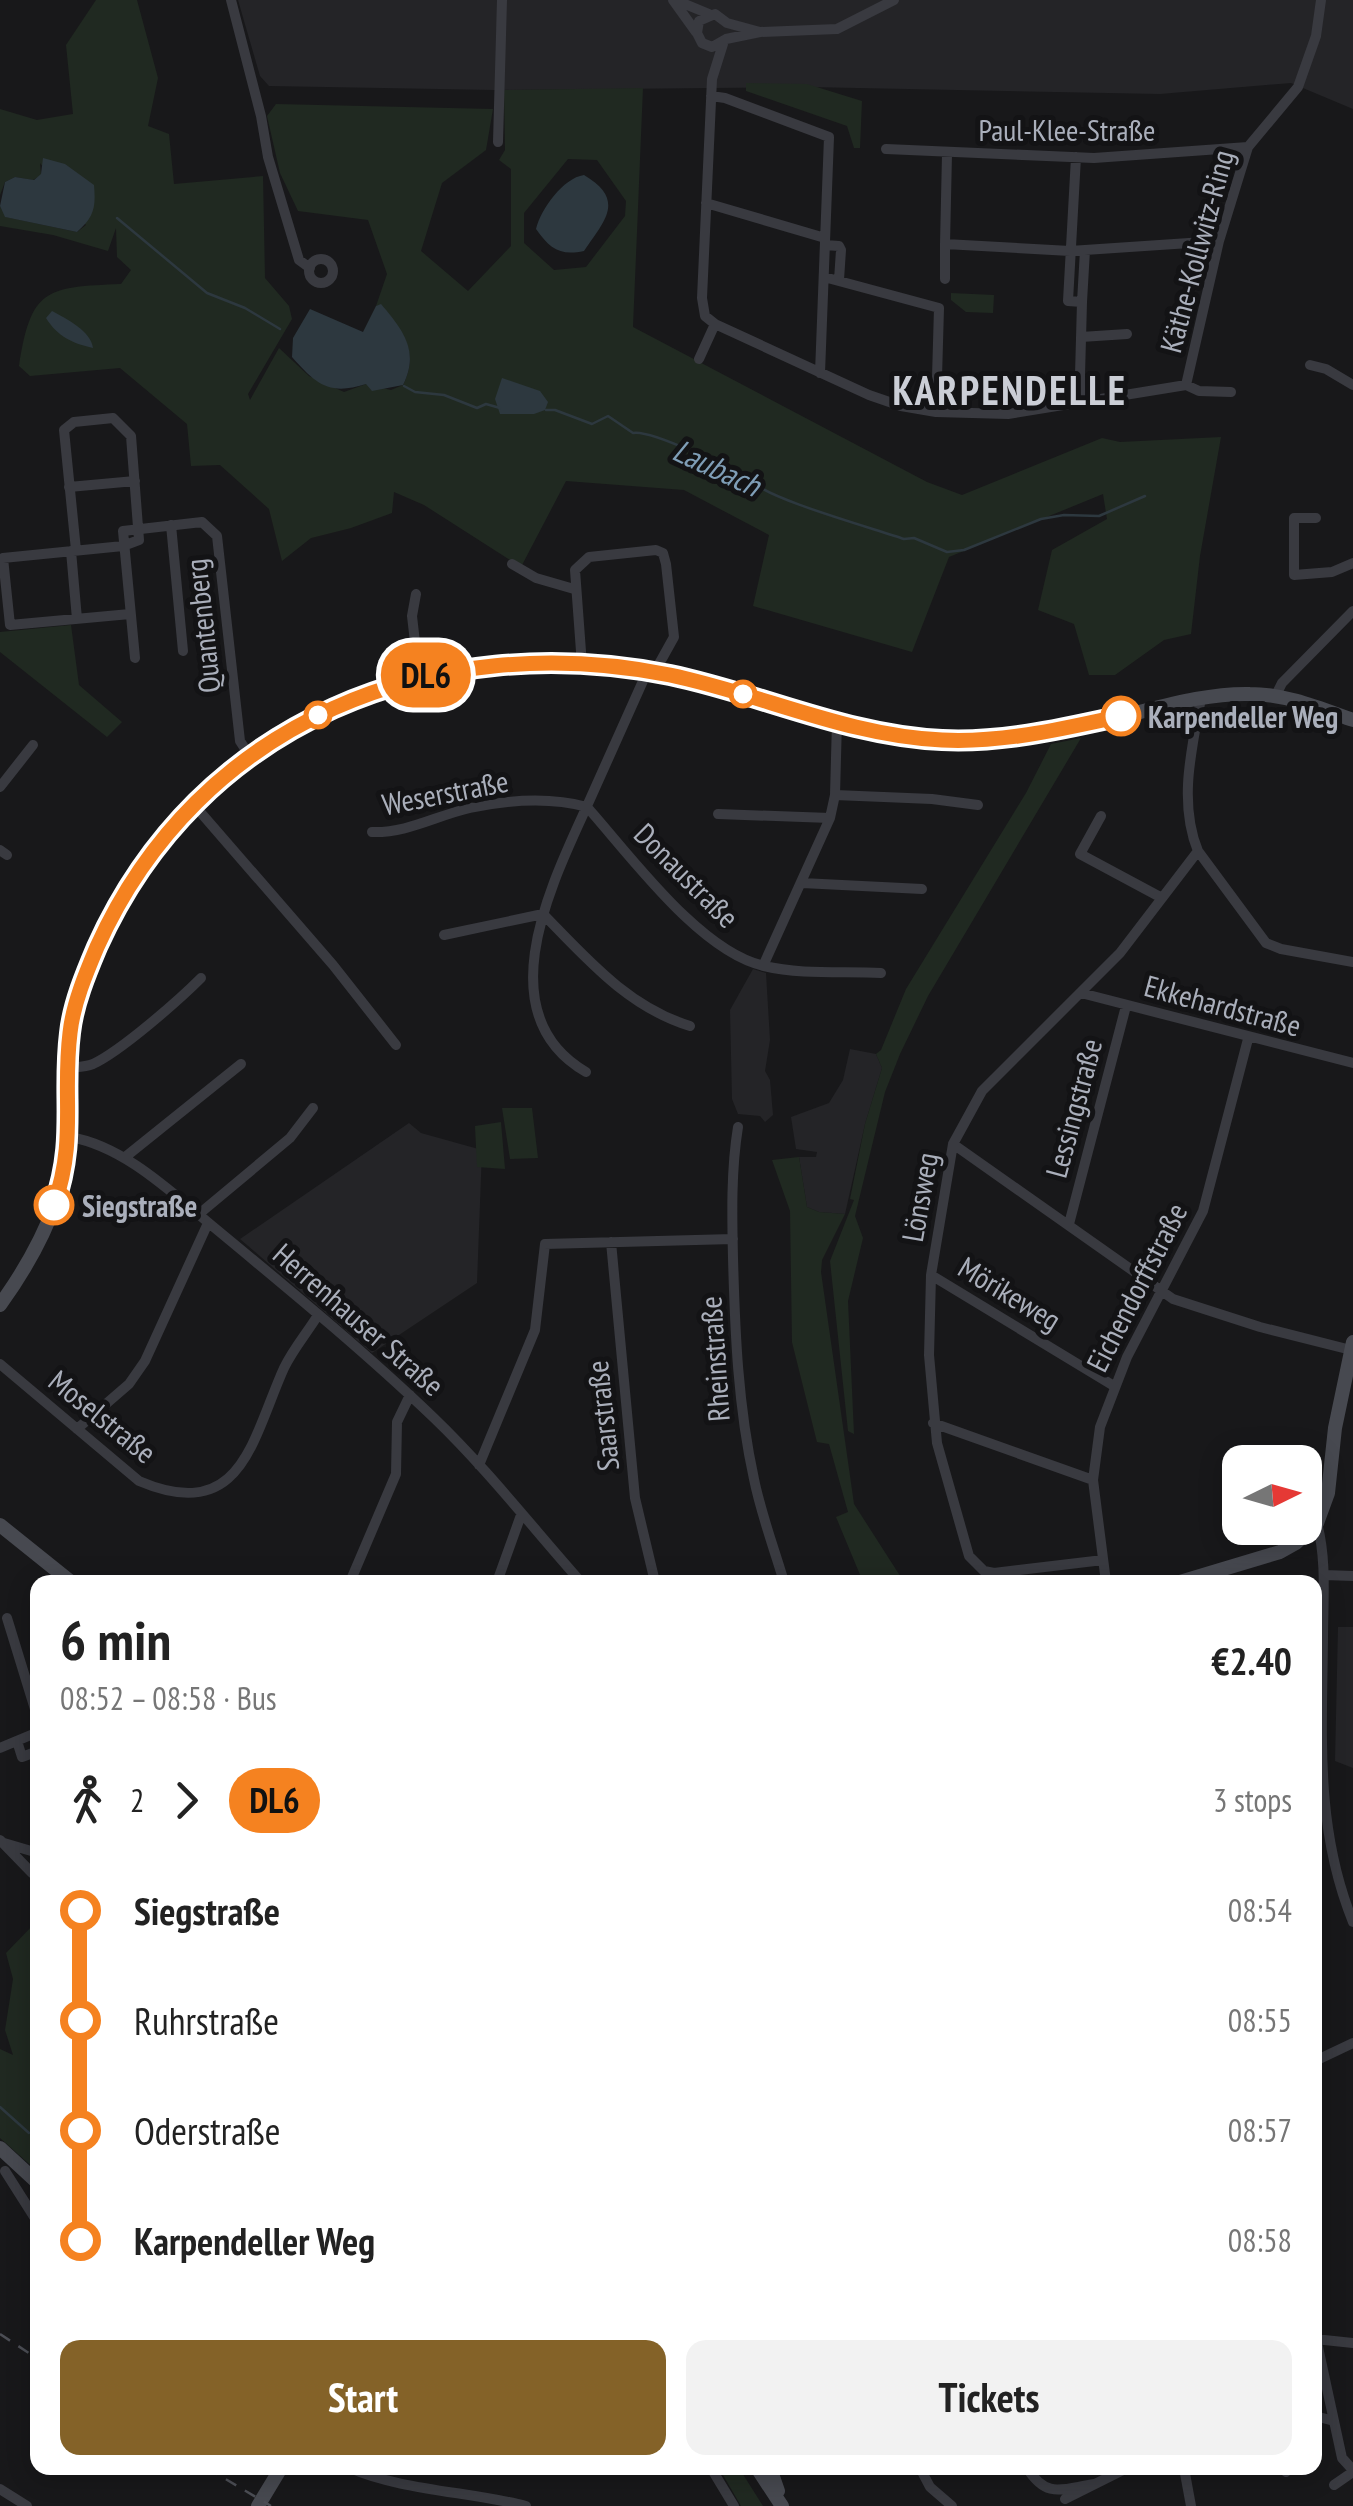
<!DOCTYPE html>
<html lang="en">
<head>
<meta charset="utf-8">
<style>
  body { margin:0; font-family:"PT Sans Narrow",sans-serif; background:#f2f2f2; color:#222; height:100vh; display:flex; flex-direction:column; font-size:38px; white-space:nowrap }
  * { box-sizing:border-box; margin:0 }
  p { font-size:32px; color:#767676 }
  .icon { flex:none; width:55px; height:55px; fill:none; stroke:currentColor; stroke-width:2; stroke-linecap:round; stroke-linejoin:round }
  .map { position:relative; flex:1; overflow:hidden }
  .side { position:absolute; left:30px; top:1575px; width:1292px; height:900px; display:flex; flex-direction:column; background:#fff; border-radius:20px; box-shadow:0 5px 25px #0003 }
  .side>* { flex:none }
  .badge { padding:0 20px; border-radius:32px; font-size:35px; line-height:65px }
  .needle { width:65px; rotate:85deg }
  .buttons { position:absolute; left:1222px; top:1445px; display:grid; gap:20px }
  .buttons a { display:grid; place-items:center; width:100px; height:100px; border-radius:20px; background:#fff; box-shadow:0 5px 25px #0003; font-size:50px }
  .map>.badge { position:absolute; translate:-50% -50%; box-shadow:0 0 0 5px #fff }
  .legs { display:flex; align-items:center; gap:15px; height:110px; padding:0 30px; font-size:32px }
  .legs p { margin-inline-start:auto }
  .summary { display:flex; align-items:center; justify-content:space-between; height:170px; padding:0 30px }
  h1 { font-size:55px; font-weight:600; line-height:75px }
  .action { display:flex; gap:20px; margin-top:auto; padding:20px 30px }
  .action a { flex:1; height:115px; border-radius:20px; background:#846228; color:#fff; font-size:40px; font-weight:600; line-height:115px; text-align:center }
  .action a+a { background:#f2f2f2; color:#222 }
  ul { padding:0 30px; list-style:none }
  li { display:flex; align-items:center; gap:35px; height:110px; font-size:38px }
  li i { display:grid; place-items:center; width:15px; height:100%; margin:0 12px; background:currentColor }
  li i::after { content:''; width:25px; height:25px; margin:-12px; border:8px solid; border-radius:50%; background:#fff }
  li p { margin-inline-start:auto }
  li:first-child i { background:linear-gradient(#0000 50%,currentColor 0) }
  li:last-child i { background:linear-gradient(currentColor 50%,#0000 0) }
  .map>svg:first-child { display:block }
  .built { fill:#242427 }
  .green { fill:#202921; fill-rule:evenodd }
  .water { fill:#2d383f }
  .lines { fill:none; stroke-linecap:round; stroke-linejoin:round }
  .stream { stroke:#2d383f; stroke-width:2.5 }
  .street { stroke:#393a40; stroke-width:10 }
  .secondary { stroke:#474950; stroke-width:14 }
  .rail { stroke:#4c4e55; stroke-width:2.5; stroke-dasharray:12 10; stroke-linecap:butt }
  .line-1-casing { stroke:#fff; stroke-width:22 }
  .line-1 { stroke:#f58220; stroke-width:15 }
  .stop-1-dot { fill:#fff; stroke:#f58220; stroke-width:5 }
  .labels { text-anchor:middle; dominant-baseline:central; stroke-width:10; stroke-linejoin:round; paint-order:stroke }
  .street-label { font-size:30px; fill:#aaafbb; stroke:#131315 }
  .stop-label { font-size:30px; font-weight:bold; fill:#aaafbb; stroke:#131315; text-anchor:start }
  .water-label { font-size:32px; font-style:italic; fill:#7f9eb7; stroke:#131315 }
  .district-label { font-size:40px; font-weight:bold; letter-spacing:2.5px; fill:#cbced6; stroke:#131315 }
</style>
</head>
<body>
<div class="map">
<svg width="1353" height="2506" viewBox="0 0 1353 2506">
  <rect width="100%" height="100%" fill="#18181a"/>
  <path class="built" d="M238,0H1353V109L1291,83L1160,94L809,87L495,90L269,86L260,76Z
    M753,969L766,973L770,1040L765,1071L770,1080L773,1115L765,1122L760,1116L738,1114L732,1099L730,1010Z
    M850,1049L876,1054L882,1068L865,1124L845,1214L819,1212L807,1207L799,1157H816L817,1152L796,1149L791,1117L829,1103L843,1080Z
    M409,1123L421,1133L482,1150L477,1283L372,1353L240,1239Z
    M1338,1627H1353V1768L1335,1761Z"/>
  <path class="green" d="M96,0H137L158,78L148,126L169,134L174,184L263,176L265,278L289,306L292,319L248,394L250,400L279,348L309,376L344,392L366,384L391,390L403,385C420,351 402,331 381,305L376,306L387,274L368,220L298,211L280,173L267,116L276,104L493,109L486,150L442,183L421,251L468,291L511,246V169L499,160L505,150L504,90L643,88L633,327L927,482L962,495L1102,438L1120,442L1221,437L1200,556L1191,634L1164,640L1115,675H1089L1074,624L1038,610L1052,550L1107,519L1103,494L949,557L912,652L753,606L769,535L684,490L566,481L521,567L424,505L394,492L392,513L351,528L311,538L282,561L269,509L220,465L191,466L187,424L120,368L30,376L19,366C31,289 45,287 121,284L131,270L117,257L116,228L108,251L53,235L0,226V206L6,217L77,232L86,225L40,163L41,175L33,180L15,177L5,182L0,195V109L37,120L73,114L66,45ZM568,159L597,160L626,201L625,216L586,267L554,270L524,243V213Z
    M746,83L807,84L862,101L860,148H854L847,126L746,91Z
    M951,293L994,295L993,313L966,312L951,300Z
    M71,625L79,685L122,722L107,737L0,652V632Z
    M1081,738L928,996L900,1054L885,1092L855,1216L863,1238L848,1301L854,1434L848,1431L830,1261L854,1200L850,1199L865,1124L882,1068L876,1054L881,1050L906,989L1026,793L1051,744Z
    M502,1108H532L538,1158L510,1159Z
    M501,1122L505,1169L477,1167L475,1126Z
    M799,1157L807,1207L819,1212L845,1214L822,1260L821,1272L854,1504L904,1582H863L836,1517L848,1512L829,1444L817,1442L792,1342L790,1211L772,1160Z
    M37,1921V2171L0,2138V2049L13,2055L5,2030L13,1979L6,1953Z
    M719,2468H739L763,2506H741Z"/>
  <path class="water" d="M43,158L65,164L94,185C96,208 94,217 77,232L5,217L0,206L5,182L15,177L34,180L41,174Z
    M584,175C626,200 605,220 584,251C560,256 550,249 536,229C541,209 563,178 584,175Z
    M381,304C403,330 420,351 403,385L372,391L366,384C329,396 316,384 292,357L293,338L310,309L363,332L376,306Z
    M52,311C67,319 91,331 93,348C72,343 58,337 46,318Z
    M502,378L540,391L548,402L545,410L534,414H500L495,399Z"/>
  <g class="lines">
    <path class="stream" d="M117,218L207,293L245,308L280,329
      M404,386L415,392L444,395L477,408L486,404L500,408
      M546,410H555L592,424L608,416L633,433C651,429 731,469 751,480C763,498 876,529 904,539L914,538L947,552L964,550L1041,519L1064,515L1099,516L1145,496
      M0,2107L29,2133"/>
    <path class="street" d="M231,0L261,116L268,157L299,260L310,268
      M673,0L696,32
      M675,0L709,14
      M760,32L727,23L715,14L699,21L697,33L702,43L712,47L726,39L760,32L837,29L894,0
      M723,44L712,79L702,298L705,316L715,324L869,395L901,406L936,412L1008,414L1186,385L1219,241L1248,147L1298,87L1316,36L1321,0
      M711,96L725,98L829,137L820,373
      M498,142L502,0
      M886,149L1094,158L1248,147
      M947,154L945,244L1070,251L1219,241
      M1076,157L1068,301L1082,302L1080,375L1087,401
      M706,203L825,238
      M825,245L839,246L841,250L839,280
      M309 271a12 12 0 1 1 24 0a12 12 0 1 1-24 0Z
      M824,277L939,308L936,412
      M945,279V244
      M1082,302L1085,250
      M1081,337L1127,334
      M699,359L715,324
      M1310,365L1326,369L1353,385
      M1186,385L1199,391L1231,392
      M69,487L135,481
      M1316,518H1294V575L1332,572L1353,563
      M171,525L183,651
      M76,550L64,430L74,422L113,418L131,436L139,540L123,546L3,558L10,625L130,614
      M71,551L77,619
      M512,564L536,578L574,589
      M416,594L412,616L419,677
      M135,658L123,531L202,522L217,536L240,741L251,758
      M582,665L575,570L589,557L656,550L663,553L666,564L674,637L654,673
      M1276,695L1282,683L1353,611
      M1201,698C1192,748 1178,802 1198,851L1266,943L1281,949L1353,962
      M0,787L33,745
      M835,795L932,799L978,805
      M195,806L333,965L396,1045
      M718,814L830,818
      M1101,816L1080,854L1162,898
      M372,832C408,833 435,816 470,808C508,800 550,797 587,807C630,855 700,952 764,966C802,975 844,971 881,973
      M0,850L7,855
      M802,883L922,889
      M444,935L543,914C587,959 628,1007 690,1026
      M763,966L830,818L835,795L837,721
      M1081,993L1353,1063
      M69,1068C77,1067 85,1067 93,1064C121,1051 179,1000 201,978
      M586,1072C486,1014 552,883 587,806C607,762 627,717 647,672
      M738,1127C731,1170 732,1215 733,1258C735,1333 738,1406 754,1479C761,1514 774,1548 784,1582
      M70,1137C123,1146 169,1190 210,1224C286,1287 363,1350 434,1418C487,1469 533,1528 581,1582
      M953,1144L1173,1299L1260,1327L1351,1350
      M124,1158L241,1064
      M199,1214L290,1138L313,1108
      M1069,1224L1126,1006
      M611,1242L635,1498L655,1582
      M931,1275L1114,1386
      M0,1364L139,1481C242,1525 252,1439 284,1368C293,1349 307,1333 318,1315
      M933,1423L1093,1480
      M77,1429L129,1384L145,1361L208,1223
      M479,1465L535,1330L545,1244L733,1239
      M1317,1523C1327,1561 1323,1600 1323,1639C1322,1737 1315,1829 1353,1922
      M1103,1560L994,1573L984,1571L969,1556L937,1443L929,1355L931,1275L953,1144L982,1091L1120,953L1198,851
      M1324,1575L1353,1576
      M350,1582L396,1474L397,1422L410,1395
      M497,1582L521,1515
      M1106,1582L1093,1480L1100,1427L1127,1357L1203,1211L1248,1039
      M7,1618L38,1719
      M17,1741L22,1757L38,1751
      M0,1748L38,1732
      M0,1840L32,1873L38,1871
      M4,1843L38,1853
      M1315,2061L1353,2043
      M5,2171L38,2223
      M37,2300L38,2299
      M1315,2333L1342,2458L1353,2470
      M1315,2339L1353,2343
      M1315,2416L1334,2421
      M350,2468C399,2490 472,2492 526,2506
      M711,2468L734,2506
      M920,2468L930,2487L952,2506
      M1027,2468C1047,2499 1061,2489 1094,2484
      M1184,2468L1191,2506
      M1284,2468L1286,2472
      M1334,2485L1353,2472
      M0,2489L27,2506
      M1065,2499L1127,2468"/>
    <path class="secondary" d="M0,1305C36,1255 66,1196 70,1135C73,1079 64,1041 82,986C133,834 267,713 422,676C501,657 589,660 669,675C750,691 827,726 909,737C983,747 1056,731 1128,715C1168,705 1209,693 1250,694C1286,694 1319,708 1353,720
      M0,1525L71,1582
      M1180,1582L1280,1552L1296,1543L1317,1523L1328,1493L1335,1428L1353,1342
      M0,2148L38,2183
      M757,2468L782,2506
      M770,2468L778,2491
      M258,2506L281,2468"/>
    <path class="rail" d="M0,2334L38,2359
      M207,2468L271,2506"/>
  </g>
  <g class="lines">
    <g class="line-1-casing">
      <path id="line-1" d="M54,1205C77,1139 62,1097 70,1033C73,1004 86,973 97,947C199,720 435,628 670,675C761,694 848,736 942,740C1002,743 1062,729 1121,716"/>
    </g>
    <use href="#line-1" class="line-1"/>
  </g>
  <g class="stop-1-dot">
    <circle cx="743" cy="694" r="12"/>
    <circle cx="318" cy="715" r="12"/>
    <circle cx="1121" cy="716" r="18"/>
    <circle cx="54" cy="1205" r="18"/>
  </g>
  <g class="labels">
    <g class="street-label">
      <text x="1067" y="129">Paul-Klee-Straße</text>
      <text transform="translate(1196 251) rotate(-75)">Käthe-Kollwitz-Ring</text>
      <text transform="translate(202 626) rotate(-96)">Quantenberg</text>
      <text transform="translate(445 792) rotate(-11)">Weserstraße</text>
      <text transform="translate(687 875) rotate(45)">Donaustraße</text>
      <text transform="translate(1223 1005) rotate(15)">Ekkehardstraße</text>
      <text transform="translate(1073 1108) rotate(-75)">Lessingstraße</text>
      <text transform="translate(919 1197) rotate(-80)">Lönsweg</text>
      <text transform="translate(1136 1287) rotate(-63)">Eichendorffstraße</text>
      <text transform="translate(1010 1293) rotate(31)">Mörikeweg</text>
      <text transform="translate(359 1319) rotate(41)">Herrenhauser Straße</text>
      <text transform="translate(714 1359) rotate(-94)">Rheinstraße</text>
      <text transform="translate(103 1416) rotate(39)">Moselstraße</text>
      <text transform="translate(602 1416) rotate(-96)">Saarstraße</text>
    </g>
    <g class="stop-label">
      <text x="1148" y="716">Karpendeller Weg</text>
      <text x="82" y="1205">Siegstraße</text>
    </g>
    <g class="water-label">
      <text transform="translate(717 467) rotate(25)">Laubach</text>
    </g>
    <g class="district-label">
      <text x="1010" y="390">KARPENDELLE</text>
    </g>
  </g>
</svg>
<div class="buttons">
<a><svg class="needle" viewBox="-14 -14 28 28"><path d="M0-13l5 13h-10z" fill="#e53935"/><path d="M0 13l5-13h-10z" fill="#767676"/></svg></a>
</div>
<b class="badge" style="left:426px;top:675px;background:#f58220;color:#111">DL6</b>
<section class="side">
<div class="summary"><div><h1>6 min</h1><p>08:52 – 08:58 · Bus</p></div><b>€2.40</b></div>
<div class="legs"><svg class="icon" aria-label="walk" viewBox="0 0 24 24"><circle cx="13" cy="4" r="2"/><path d="M13 8l-2 6 4 7M11 14l-3 7M7 12l3-4h3l4 4"/></svg>2<svg class="icon" aria-label="forward" viewBox="0 0 24 24"><path d="M9 5l7 7-7 7"/></svg><b class="badge" style="background:#f58220;color:#111">DL6</b><p>3 stops</p></div>
<ul>
<li><i style="color:#f58220"></i><b>Siegstraße</b><p>08:54</p></li>
<li><i style="color:#f58220"></i><span>Ruhrstraße</span><p>08:55</p></li>
<li><i style="color:#f58220"></i><span>Oderstraße</span><p>08:57</p></li>
<li><i style="color:#f58220"></i><b>Karpendeller Weg</b><p>08:58</p></li>
</ul>
<div class="action"><a>Start</a><a>Tickets</a></div>
</section>
</div>
</body>
</html>
